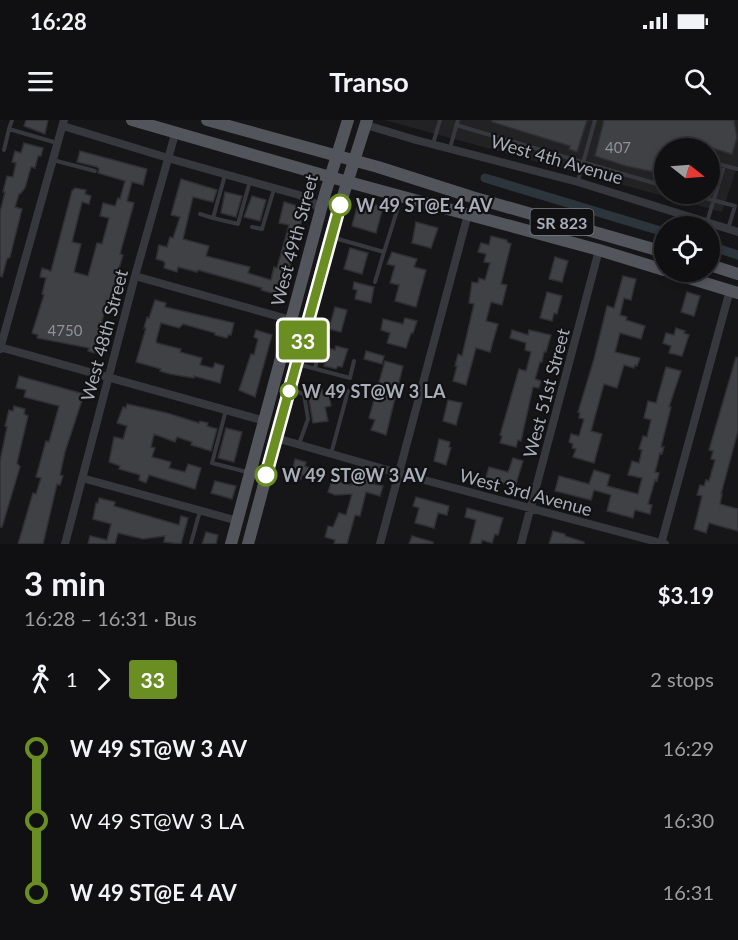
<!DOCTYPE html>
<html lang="en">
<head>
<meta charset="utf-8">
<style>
  body { margin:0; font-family:Lato,sans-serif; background:#1e1e20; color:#f1f3f6; height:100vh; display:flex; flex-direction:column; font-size:22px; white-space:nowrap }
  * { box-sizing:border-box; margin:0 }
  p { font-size:20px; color:#9c9d9f }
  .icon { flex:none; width:33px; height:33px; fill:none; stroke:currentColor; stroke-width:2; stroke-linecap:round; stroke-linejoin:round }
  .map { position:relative; height:424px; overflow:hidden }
  .drawer { display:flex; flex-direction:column; background:#101012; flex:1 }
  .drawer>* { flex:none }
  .badge { padding:0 12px; border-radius:4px; font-size:21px; line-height:39px }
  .needle { width:39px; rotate:107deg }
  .fabs { position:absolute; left:654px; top:18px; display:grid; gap:12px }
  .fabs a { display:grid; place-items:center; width:66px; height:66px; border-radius:50%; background:#101012; box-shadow:0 3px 9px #0003,0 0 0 2px #303032; font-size:30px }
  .map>.badge { position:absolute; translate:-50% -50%; box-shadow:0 0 0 3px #fff }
  .legs { display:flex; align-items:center; gap:9px; height:66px; padding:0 24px; font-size:20px }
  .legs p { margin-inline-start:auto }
  .overview { display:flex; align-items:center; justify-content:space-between; height:102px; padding:0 24px }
  h1 { font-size:33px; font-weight:700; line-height:45px }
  ul { padding:0 24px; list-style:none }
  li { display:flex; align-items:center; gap:21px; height:72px; font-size:22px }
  li i { display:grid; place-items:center; width:9px; height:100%; margin:0 8px; background:currentColor }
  li i::after { content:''; width:15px; height:15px; margin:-8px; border:4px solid; border-radius:50%; background:#101012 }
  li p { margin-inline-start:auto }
  li:first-child i { background:linear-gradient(#0000 50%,currentColor 0) }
  li:last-child i { background:linear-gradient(currentColor 50%,#0000 0) }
  .status { display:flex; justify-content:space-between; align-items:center; height:42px; padding:0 30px; background:#101012; direction:ltr }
  .status svg { height:16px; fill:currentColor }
  header { display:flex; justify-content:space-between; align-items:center; height:78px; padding:0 24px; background:#101012; font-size:27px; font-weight:700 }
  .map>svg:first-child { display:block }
  .built { fill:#222225; fill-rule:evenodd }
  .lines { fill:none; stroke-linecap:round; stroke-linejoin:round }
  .canal { stroke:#2c353c; stroke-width:9 }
  .building { fill:#404145; stroke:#303034; stroke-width:1.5 }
  .service { stroke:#37383d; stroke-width:4 }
  .minor { stroke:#37383d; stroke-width:8 }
  .primary { stroke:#53555c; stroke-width:12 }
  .line-1-casing { stroke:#fff; stroke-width:14 }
  .line-1 { stroke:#6b8e23; stroke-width:9 }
  .stop-1-dot { fill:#fff; stroke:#6b8e23; stroke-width:3 }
  .labels { text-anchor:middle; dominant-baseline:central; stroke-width:4.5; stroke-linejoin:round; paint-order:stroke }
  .number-label { font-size:15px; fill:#8e929b }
  .shield { fill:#111113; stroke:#7b7e86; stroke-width:1.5 }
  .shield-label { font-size:16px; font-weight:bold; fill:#a8adb8 }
  .street-label { font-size:18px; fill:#a8adb8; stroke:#111113 }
  .stop-label { font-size:18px; font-weight:bold; fill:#a8adb8; stroke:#111113; text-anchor:start }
</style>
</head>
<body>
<div class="status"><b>16:28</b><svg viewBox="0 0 49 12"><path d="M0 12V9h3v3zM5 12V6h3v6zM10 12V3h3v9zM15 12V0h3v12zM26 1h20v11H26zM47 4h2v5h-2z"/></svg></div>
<header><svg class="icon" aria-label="menu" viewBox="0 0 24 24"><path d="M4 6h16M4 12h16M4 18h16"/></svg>Transo<svg class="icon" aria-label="search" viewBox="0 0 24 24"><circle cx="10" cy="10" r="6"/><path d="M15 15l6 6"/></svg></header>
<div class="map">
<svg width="738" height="424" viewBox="0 0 738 424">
  <rect width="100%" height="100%" fill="#161618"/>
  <path class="built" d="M384,0H738V44L722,92ZM664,28H710V74H664Z"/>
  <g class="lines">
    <path class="canal" d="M485,58L664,112
      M710,126L738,135"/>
  </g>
  <path class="building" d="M26,0H48L45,14L24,6Z
    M492,0H587L577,32L569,29L570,26L492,2Z
    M604,0H734L737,18L732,34L688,21L686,28H664V54L626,46L595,36Z
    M24,23L43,28L41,36H38L35,48L31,47L25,68L20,74H19L15,87L22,89L10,137L7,139L2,157L0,156V92L5,72H3L7,56L13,57L16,43L12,42L15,31L21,33Z
    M80,31L147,49L143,65L132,62L127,81L134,83L120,134L123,135L106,193H104L100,210L104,211L101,221L99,220L95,233L88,231L89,228L37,218L38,215L32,213L44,175L42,174L46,158L40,157L42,148L51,151L72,71L75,68L86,70L85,74L91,76L89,84L82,82L72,122L81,124L74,152L88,156L97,123L102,124L109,98L100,96L103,83L115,86L118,78L120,79L125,61L98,53L99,49L97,47L77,42Z
    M181,59L217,70L213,82L193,77L183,119L209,126L206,136L250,147L248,153L271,160L274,147L277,148L289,105L279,103L284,82L305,88L282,176L261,170L262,168L198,150L197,152L178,147L177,152L164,148L165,143L163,141L156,139L159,125L167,127L170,117L173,118L180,97L171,95Z
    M225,72L242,76L236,97L221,93Z
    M252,76L266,80L260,101L244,97Z
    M362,81L383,87L376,113L352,106L357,87H360Z
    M416,102L438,108L431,128L412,123Z
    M491,116L507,120V122L511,124L501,164L507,165L502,185L491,182L486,201L498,204L490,232L476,228L466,265L453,261L457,246H455L458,234L462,236L474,184L469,183L472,162L478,163L479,158L485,160L490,143L484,142L486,134L478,132L481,123L489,125Z
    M350,128L368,133L362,154L344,149Z
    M392,132L417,139L414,147L426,150L416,187L395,181L399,165L390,163L395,146L387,144Z
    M555,137L568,141L562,162L549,159Z
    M623,156L636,159L631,180L624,178L620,195L627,197L626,200L645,206L641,219L620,213L615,232L640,238L637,246L635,245L634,248L624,245L617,268L604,264L591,311L602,314L594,343L573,337L576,329L572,328L573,324L569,322L571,314L579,316L584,299L579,298L580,293L578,292L594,239L607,186L614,188Z
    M354,162L374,167L371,183L355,179L357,170L353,169Z
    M547,172L562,176L557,194L554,193L552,201L540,198Z
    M687,172L700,176L694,196L681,192Z
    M155,180L166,183L165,187L234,203L231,215H228L227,218L215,215V213L183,204L179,208L161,203L156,221L157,223L181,229L180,232L202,238L200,245L213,248L215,243L224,246L220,263L194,256V258L170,254L160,251L161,249L136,242L146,208H144L147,197L149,198Z
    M335,187L347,190L341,212L329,209Z
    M405,198L417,201L413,213H411L406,228L387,223L390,213L381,210L383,199L403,204Z
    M676,208L685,211L684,213L689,215L682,236L669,233L671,226L663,223L666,213L674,215Z
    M256,210L272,215L255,277L239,270L251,234L254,235L258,219L254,217Z
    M512,210L528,215L529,210L551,215L546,232H544L542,242H540L535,259L541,261L539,268L533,267L521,321L518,320L516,327L500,323L502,316L500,315L519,249L526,251L531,232L525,230L526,223L510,218Z
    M336,226L348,229L342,247L338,246L336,249L324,246L329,228L335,230Z
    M366,231L384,236L382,244L364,239Z
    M736,237L738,238V311L721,374H722L720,384L738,389V411L709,403L706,413L694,409L702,376L697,375L700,365L704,366L706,360L709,361L715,340L711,339L713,331L709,330Z
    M385,241L403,246L386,315L371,310L375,300L369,298Z
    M666,247L681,251L669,287H671L661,327H664L662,334L660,333L655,352L659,353L657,361L655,360L648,384L652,385L650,394L635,390L633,398L607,391L611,375L594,370L591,380L555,371L559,356L589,364L594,350L610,355L607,366L638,374L642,358L628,355L632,341L639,343L642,330L639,329L643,316L647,317L651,300L644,298L648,281L656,283Z
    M19,256L84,274L65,332L60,355L63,356L60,365L57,364L43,424H18L33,373L36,374L41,358L36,357L46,321L49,322L59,286L24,277L26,270L16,268Z
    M321,265L323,275L329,274L331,286L325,287L328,301L313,303L307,268Z
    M448,280L462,283L456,305L443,301Z
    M127,284L167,293L199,303L200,301L208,303L207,306L217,309L211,331L191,325L192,322L177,317L175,322L154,314L151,327L155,328L152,337L171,342L169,348L185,352L188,344L201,348L195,369L149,355L146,363L139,360L140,355L119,349L120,346L109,342L114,317L123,319L127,306L117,303L123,287L126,288Z
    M14,286L25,289L24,294L28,296L17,343L20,347L2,407H0V341L7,307L5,306L9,290L13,291Z
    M226,308L242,312L234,342L218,338Z
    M439,319L450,322L449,327L451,328L446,345L434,341Z
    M513,338L523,341L515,367L486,357L489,347L508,352Z
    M295,339L306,342L305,346L310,348L308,356L302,355L301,359L291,357Z
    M355,354L375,359L374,364L383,366L380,376L366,372L360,396L355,395L347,424H334L335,420L325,417L328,406L333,407L339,393L346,395L352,374L335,375L328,372L332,360L351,365Z
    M215,361L236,366L232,379L211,373Z
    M416,377L449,386L447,395L438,393L434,408L415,403L419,388L413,386Z
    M99,378L115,382L114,386L179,405L181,396L188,398L181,424L164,422L165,416L143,419L118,413L115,424H88L90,416L107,420L111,404L93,399L96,383H98Z
    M467,388L503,398L498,415L495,414L492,423L482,420L481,424H470L476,400L465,397Z
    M553,411L565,414V416L584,422V424H549Z
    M206,412L218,415L216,424H202Z
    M412,416L433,422V424H409Z"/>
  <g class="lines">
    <path class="service" d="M456,5L664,66
      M9,9L12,0
      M433,24L440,0
      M450,28L458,0
      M4,30L9,9L57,23
      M53,40L95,51
      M710,42L738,49
      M578,61L595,0
      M690,74L735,86L728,109
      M200,94L213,98L225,55
      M213,98L238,104L250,61
      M707,102L724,46
      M252,107L262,109L274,69
      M331,117L384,132L375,162
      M384,132L401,78
      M303,223L320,227L315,248
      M297,244L350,258L354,241
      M291,270L304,274L308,299L299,324
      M226,290L212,343L247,352
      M331,334L348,271
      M191,423L200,391"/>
    <path class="minor" d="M366,5L416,20L578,62L738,112
      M63,6L178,41L299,75L314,83L320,91
      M135,156L291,200
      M0,227L265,301
      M0,229L64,0
      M276,318L398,353L665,424
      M82,358L238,401
      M65,424L135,156L175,14
      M380,424L468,94
      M521,424L599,130
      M661,424L730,170"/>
    <path class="primary" d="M132,0L330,57L599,130L664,150
      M207,0L378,47L472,77L664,132
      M710,145L738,154
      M669,152L738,173
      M231,424L325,74L348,0
      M248,424L330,117L367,0"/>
  </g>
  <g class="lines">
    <g class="line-1-casing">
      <path id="line-1" d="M266,355L340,85"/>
    </g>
    <use href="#line-1" class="line-1"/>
  </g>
  <g class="stop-1-dot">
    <circle cx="340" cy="85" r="10"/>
    <circle cx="289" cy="271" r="8"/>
    <circle cx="266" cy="355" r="10"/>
  </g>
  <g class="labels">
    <g class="number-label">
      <text x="618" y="27">407</text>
      <text x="65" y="210">4750</text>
    </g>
    <rect class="shield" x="530.5" y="89" width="63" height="26" rx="4.5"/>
    <g class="shield-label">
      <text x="562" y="102">SR 823</text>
    </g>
    <g class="street-label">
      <text transform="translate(557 39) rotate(16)">West 4th Avenue</text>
      <text transform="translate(294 120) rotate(-75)">West 49th Street</text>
      <text transform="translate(104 215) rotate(-75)">West 48th Street</text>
      <text transform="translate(546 273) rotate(-75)">West 51st Street</text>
      <text transform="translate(526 372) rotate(15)">West 3rd Avenue</text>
    </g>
    <g class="stop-label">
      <text x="356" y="85">W 49 ST@E 4 AV</text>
      <text x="302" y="271">W 49 ST@W 3 LA</text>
      <text x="282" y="355">W 49 ST@W 3 AV</text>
    </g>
  </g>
</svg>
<div class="fabs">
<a><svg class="needle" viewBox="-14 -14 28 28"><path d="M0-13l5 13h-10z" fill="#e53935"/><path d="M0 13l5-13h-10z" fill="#9c9d9f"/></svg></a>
<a><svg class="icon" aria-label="locate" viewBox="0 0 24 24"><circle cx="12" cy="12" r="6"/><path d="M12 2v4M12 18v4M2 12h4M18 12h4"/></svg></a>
</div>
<b class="badge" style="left:303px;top:220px;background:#6b8e23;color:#fff">33</b>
</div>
<section class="drawer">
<div class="overview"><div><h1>3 min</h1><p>16:28 – 16:31 · Bus</p></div><b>$3.19</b></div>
<div class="legs"><svg class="icon" aria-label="walk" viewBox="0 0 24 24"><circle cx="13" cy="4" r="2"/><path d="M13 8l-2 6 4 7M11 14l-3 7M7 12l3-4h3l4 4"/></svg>1<svg class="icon" aria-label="forward" viewBox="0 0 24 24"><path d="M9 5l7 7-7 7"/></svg><b class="badge" style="background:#6b8e23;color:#fff">33</b><p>2 stops</p></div>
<ul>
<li><i style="color:#6b8e23"></i><b>W 49 ST@W 3 AV</b><p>16:29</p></li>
<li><i style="color:#6b8e23"></i><span>W 49 ST@W 3 LA</span><p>16:30</p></li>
<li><i style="color:#6b8e23"></i><b>W 49 ST@E 4 AV</b><p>16:31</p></li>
</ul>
</section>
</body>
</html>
